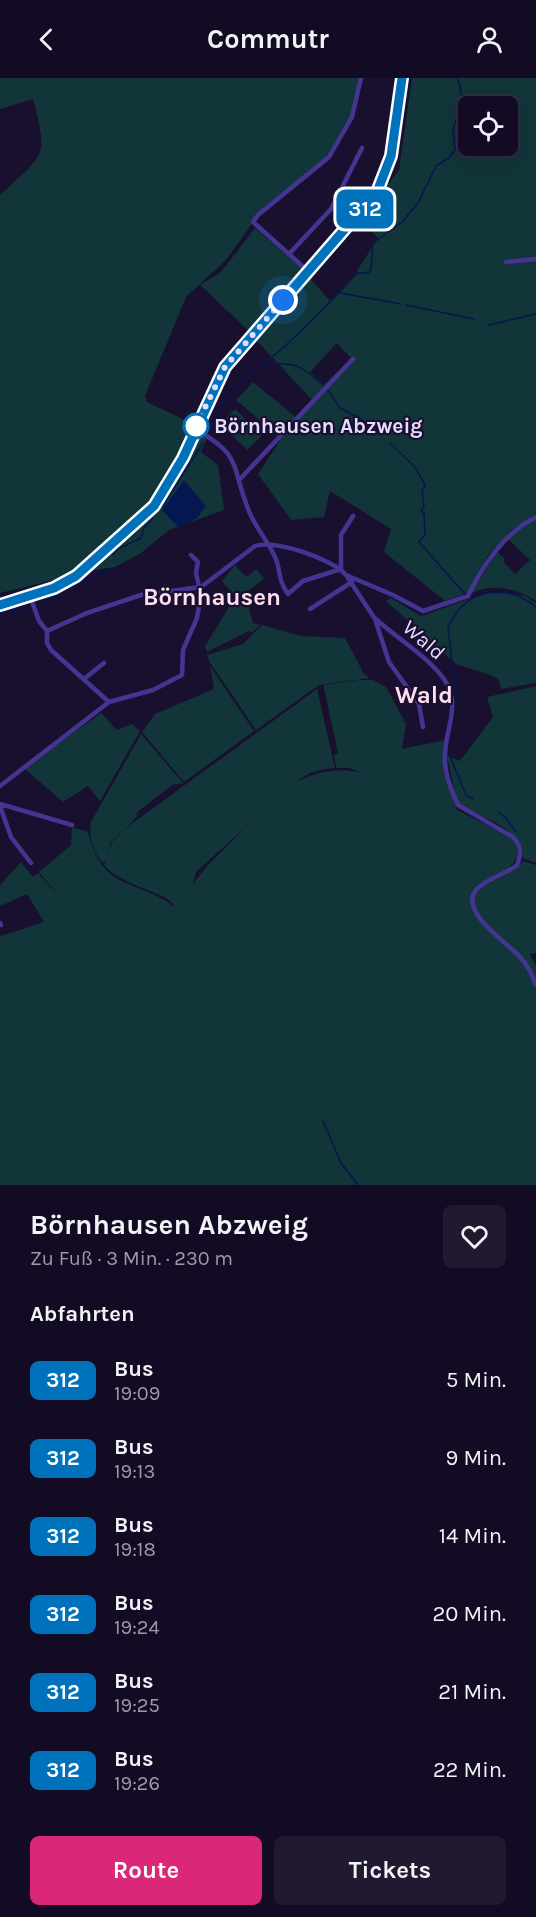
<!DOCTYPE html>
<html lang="de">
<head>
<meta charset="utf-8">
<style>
  body { margin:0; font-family:Karla,sans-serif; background:#201930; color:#f1f3f6; height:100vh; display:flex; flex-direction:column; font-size:22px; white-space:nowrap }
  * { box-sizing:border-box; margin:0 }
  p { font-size:20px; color:#9d9ba6 }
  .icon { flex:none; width:33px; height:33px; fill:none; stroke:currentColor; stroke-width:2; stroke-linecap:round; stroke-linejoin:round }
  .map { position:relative; height:1107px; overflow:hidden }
  .side { display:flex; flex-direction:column; background:#130b23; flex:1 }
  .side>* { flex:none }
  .badge { padding:0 12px; border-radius:9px; font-size:21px; line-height:39px }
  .buttons { position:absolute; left:458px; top:18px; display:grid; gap:12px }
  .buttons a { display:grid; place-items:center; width:60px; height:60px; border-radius:9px; background:#130b23; box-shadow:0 6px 24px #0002,0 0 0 2px #322b41; font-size:30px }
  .you { position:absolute; width:30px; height:30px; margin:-15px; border:4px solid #fff; border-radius:50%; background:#1a73e8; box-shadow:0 0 0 9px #1a73e833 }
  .map>.badge { position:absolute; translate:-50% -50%; box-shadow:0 0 0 3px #fff }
  h2 { padding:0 30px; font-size:22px; line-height:54px }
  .round { display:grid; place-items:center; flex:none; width:63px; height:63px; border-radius:9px; background:#201930 }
  .head { display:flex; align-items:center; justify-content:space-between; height:102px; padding:0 30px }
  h1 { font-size:28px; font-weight:700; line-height:45px }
  .cta { display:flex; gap:12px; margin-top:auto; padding:12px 30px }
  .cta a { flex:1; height:69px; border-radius:9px; background:#db2777; color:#fff; font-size:24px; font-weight:700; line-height:69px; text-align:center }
  .cta a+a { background:#201930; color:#f1f3f6 }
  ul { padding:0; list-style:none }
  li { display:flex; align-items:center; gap:18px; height:78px; padding:0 30px }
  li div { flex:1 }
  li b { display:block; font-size:22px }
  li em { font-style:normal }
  li .badge { min-width:66px; font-weight:700; text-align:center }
  header { display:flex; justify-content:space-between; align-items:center; height:78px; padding:0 30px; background:#130b23; font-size:27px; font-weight:700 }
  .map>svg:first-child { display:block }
  .green { fill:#113539; fill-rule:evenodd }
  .water { fill:#051751 }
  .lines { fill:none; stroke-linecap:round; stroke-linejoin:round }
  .stream { stroke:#051751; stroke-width:1.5 }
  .minor { stroke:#453592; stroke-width:4.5 }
  .major { stroke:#da63ff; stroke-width:5 }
  .line-casing { stroke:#fff; stroke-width:14 }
  .line { stroke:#0072bc; stroke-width:9 }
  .walk { stroke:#e5dcff; stroke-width:6; stroke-dasharray:0 10.8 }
  .stop-dot { fill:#fff; stroke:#0072bc; stroke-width:3 }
  .labels { text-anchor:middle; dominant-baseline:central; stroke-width:4.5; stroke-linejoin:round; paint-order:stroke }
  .stop-label { font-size:21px; font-weight:bold; fill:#e5dcff; stroke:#190f2f; text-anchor:start }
  .street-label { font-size:21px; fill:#e5dcff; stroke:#190f2f }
  .quarter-label { font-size:24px; font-weight:bold; fill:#ffdeef; stroke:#190f2f }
</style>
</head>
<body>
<header><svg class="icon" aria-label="back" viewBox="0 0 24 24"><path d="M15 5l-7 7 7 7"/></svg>Commutr<svg class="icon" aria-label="person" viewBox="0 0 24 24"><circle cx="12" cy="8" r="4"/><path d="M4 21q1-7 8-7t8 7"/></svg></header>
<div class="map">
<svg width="536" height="1107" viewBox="0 0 536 1107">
  <rect width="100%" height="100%" fill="#190f2f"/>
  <path class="green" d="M0,0H361L352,39L329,79L258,137L227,181L186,219L145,318L147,324L189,344L183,368L173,391L179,394L192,364L199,358L207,360L201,374L218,387L224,432L169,452L141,475L115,489L95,492L0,515V117C44,75 49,82 33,21L0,31Z
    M412,0H536V436L512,452L489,476L467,515L445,523L384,474L391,451L330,413L324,439L291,442L258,396L281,361L236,322L253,304L297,340L314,324L254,260L309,199L330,223L353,199L378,160L361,141L399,92ZM468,28H507V68H468ZM337,265L351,280L324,307L310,294Z
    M255,150L303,191L249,253L200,207L222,193Z
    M235,331L262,357L247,372L220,346Z
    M536,440V523C515,510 494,505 471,515L497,474L505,481L503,484L515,496L530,482L508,461L513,455Z
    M235,487L246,499L257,491L264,501L245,515L253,545L260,547L252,555L249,553L207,574L205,568L235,519L222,503Z
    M489,514L525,518L536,525V605L501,611L499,602L493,598L456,586L386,523L391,520L421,538Z
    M262,547L301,558L345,560L364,596L370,600L319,607L256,652L209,583L207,577L243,566Z
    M210,588L254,653L184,704L142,654L155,636L214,611Z
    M358,602H373L386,609L406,646L402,671L445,662L443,691L457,732L509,758L516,766C522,785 508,790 494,798L495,802L515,791L523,783L536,787V875L530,876L536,888V1107H0V855L1,858L44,844L27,816L0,828V807L21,784L33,799L38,795L61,821L39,794L71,767L72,749L88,754C102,814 136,800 175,829C169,814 121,808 104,787L106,783L103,785C93,775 88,758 91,744L141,656L183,705L172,707L140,732L136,736L138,738L111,764L107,780L112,764L127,749L317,611L335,690C322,691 307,694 298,703C319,693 340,689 364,695L349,690H336L334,677L338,675L324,610V607ZM249,746L208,787L193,806L196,794Z
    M536,608V785L523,780C523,750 483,741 461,727L456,721L447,678L460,683L493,639L487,619Z
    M101,635L117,652L132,646L140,653L100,723L88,708L63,724L24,690Z"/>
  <path class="water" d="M184,402L206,428L197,440L179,450L162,432Z"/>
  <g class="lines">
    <path class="stream" d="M340,215L401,226
      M406,227L474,241
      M489,247L536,236
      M265,286C295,284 301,287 324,308
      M327,311L340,330L381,352
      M207,351C218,317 259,291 285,268C310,245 334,221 357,195H368L371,192L373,165L402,144L418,125L436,88L450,79L455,71L453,51L463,24L458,0
      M390,365L415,389L425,407L422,413L424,428L421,432L424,436L425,457L419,464L464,515
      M162,429L203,365
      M113,477L118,471L141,460L144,450L153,440
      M37,528L56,518H61L79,505L118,490
      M0,535L27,529
      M457,629L448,550C462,512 506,503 536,529
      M449,676L466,717L473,721
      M498,734L506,740L516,754
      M323,1043L341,1085L358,1107"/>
    <path class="minor" d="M289,176L331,131L362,70
      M506,184L536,181
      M309,194L253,144L258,137L329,79L352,39L361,0
      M195,351C241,377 231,385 247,428C253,447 266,460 274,477C282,492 276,499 288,516L303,503L341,491V457L353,438
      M240,401L353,281
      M346,497L393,517L423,533L468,518C483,487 504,455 536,439
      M30,518L39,543L47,553L87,535L141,517L201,509L255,468C274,461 333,481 346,497L375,541L389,584L419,626L423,649
      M310,531L352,504
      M377,542C398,561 427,578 444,601C462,628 445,650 445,678C444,693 451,713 458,727L513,759C521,768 522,775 517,787C505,797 487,800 477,811C457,833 507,864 520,879C528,887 532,897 536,907
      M47,553V565L51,572L109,624
      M84,601L104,585
      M0,708L109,624L153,612L182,597L183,572L197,540L201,517L196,495L198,484L191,477
      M0,726L72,747
      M0,728L11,759L31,785
      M0,845L1,847"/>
    <path class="major" d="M0,527L54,510L76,498L154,428L183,380L225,289L377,114L391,78L402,0"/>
  </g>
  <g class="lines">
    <g class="line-casing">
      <path id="line" d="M0,527L54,510L76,498L154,428L183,380L225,289L377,114L391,78L402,0"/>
    </g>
    <use href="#line" class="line"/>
    <path class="walk" d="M196,348L225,289L283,222"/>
  </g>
  <circle class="stop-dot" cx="196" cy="348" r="12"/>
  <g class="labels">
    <g class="stop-label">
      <text x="214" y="348">Börnhausen Abzweig</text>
    </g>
    <g class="street-label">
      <text transform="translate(424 562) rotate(41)">Wald</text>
    </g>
    <g class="quarter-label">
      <text x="212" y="519">Börnhausen</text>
      <text x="424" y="617">Wald</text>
    </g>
  </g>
</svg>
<div class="buttons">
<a><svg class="icon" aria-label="locate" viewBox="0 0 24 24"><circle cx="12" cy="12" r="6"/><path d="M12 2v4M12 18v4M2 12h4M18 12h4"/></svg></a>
</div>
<div class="you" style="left:283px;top:222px"></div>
<b class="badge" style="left:365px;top:131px;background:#0072bc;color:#fff">312</b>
</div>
<section class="side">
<div class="head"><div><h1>Börnhausen Abzweig</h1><p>Zu Fuß · 3 Min. · 230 m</p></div><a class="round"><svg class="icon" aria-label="heart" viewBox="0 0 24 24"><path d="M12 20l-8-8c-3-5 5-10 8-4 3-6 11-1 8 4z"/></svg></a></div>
<h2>Abfahrten</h2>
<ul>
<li><span class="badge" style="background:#0072bc;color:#fff">312</span><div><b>Bus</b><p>19:09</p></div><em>5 Min.</em></li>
<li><span class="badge" style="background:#0072bc;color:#fff">312</span><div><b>Bus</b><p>19:13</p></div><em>9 Min.</em></li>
<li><span class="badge" style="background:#0072bc;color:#fff">312</span><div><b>Bus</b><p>19:18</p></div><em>14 Min.</em></li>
<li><span class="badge" style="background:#0072bc;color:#fff">312</span><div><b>Bus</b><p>19:24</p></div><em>20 Min.</em></li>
<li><span class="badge" style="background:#0072bc;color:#fff">312</span><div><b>Bus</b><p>19:25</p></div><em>21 Min.</em></li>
<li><span class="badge" style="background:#0072bc;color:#fff">312</span><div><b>Bus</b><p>19:26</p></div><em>22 Min.</em></li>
</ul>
<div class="cta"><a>Route</a><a>Tickets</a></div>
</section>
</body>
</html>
